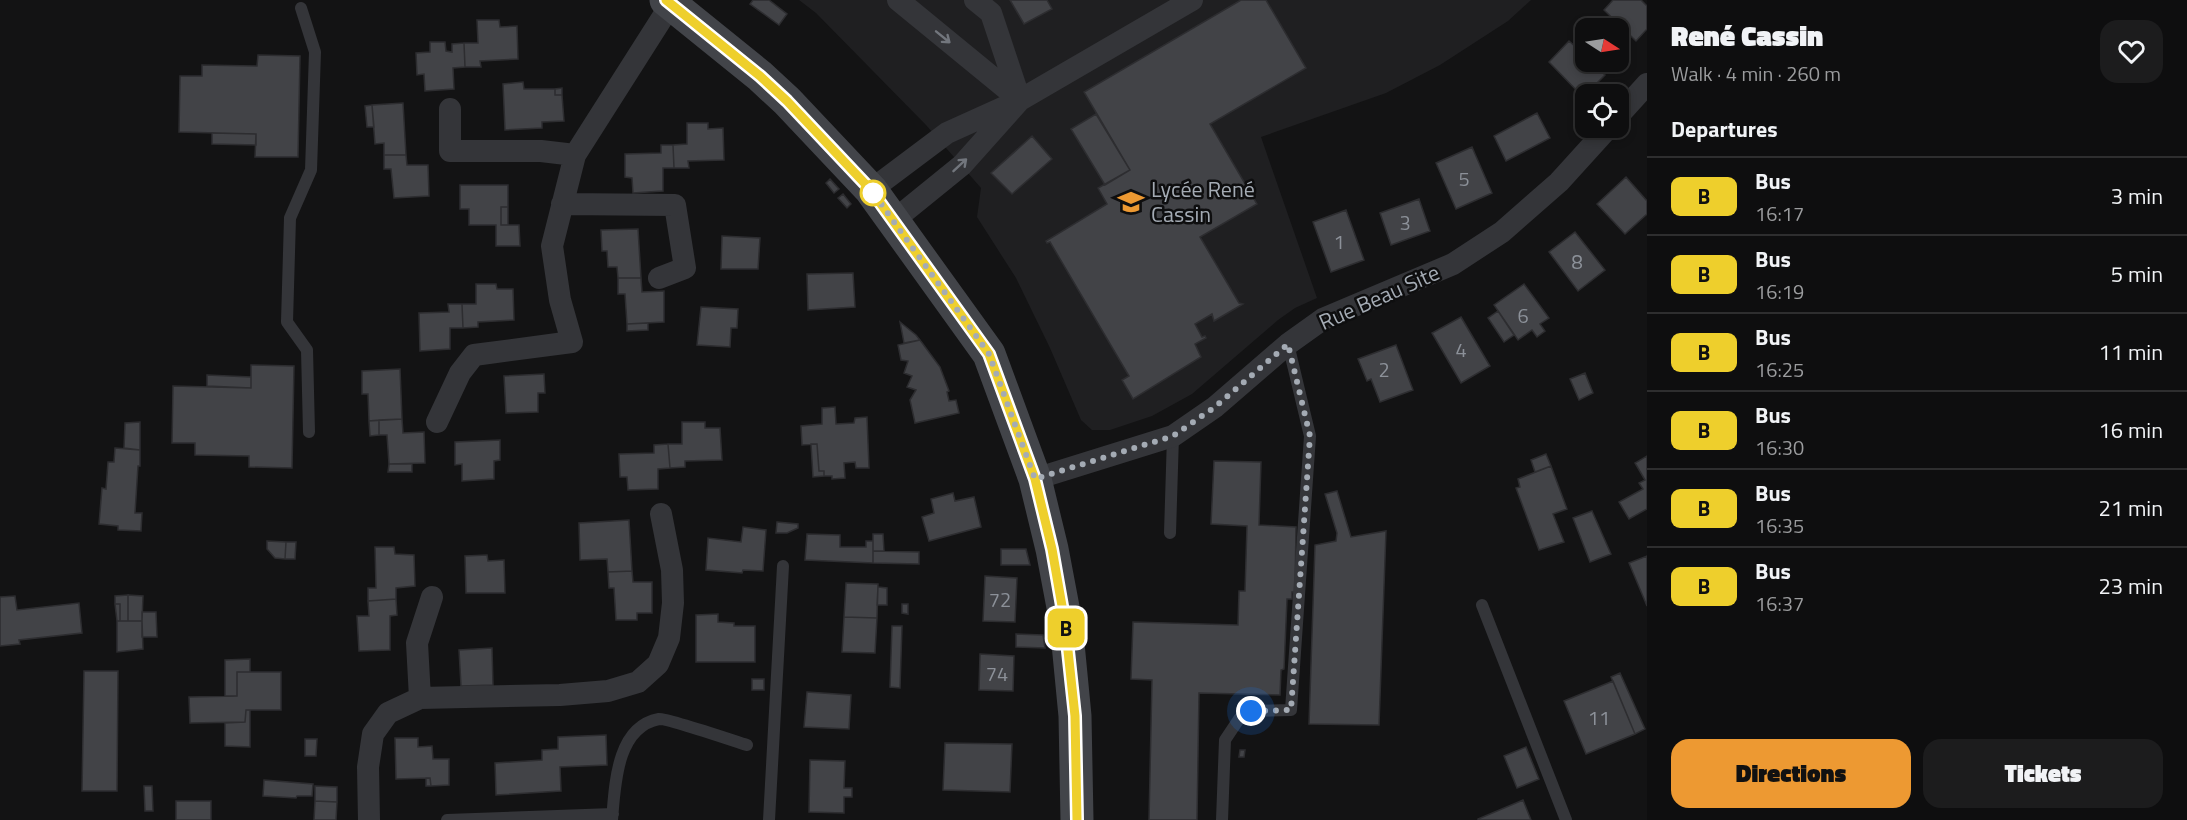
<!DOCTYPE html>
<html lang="en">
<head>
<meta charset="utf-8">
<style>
  body { margin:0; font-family:"Titillium Web",sans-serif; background:#1c1c1d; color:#f1f3f6; height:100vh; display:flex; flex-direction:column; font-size:22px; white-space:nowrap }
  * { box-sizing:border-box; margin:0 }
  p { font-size:20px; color:#9b9c9e }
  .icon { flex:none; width:33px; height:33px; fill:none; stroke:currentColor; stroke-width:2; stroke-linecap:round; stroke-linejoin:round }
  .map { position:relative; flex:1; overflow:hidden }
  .details { display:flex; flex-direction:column; background:#0e0e0f; width:540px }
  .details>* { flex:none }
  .badge { padding:0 12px; border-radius:9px; font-size:21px; line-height:39px }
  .needle { width:39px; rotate:102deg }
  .fabs { position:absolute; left:1575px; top:18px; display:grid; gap:12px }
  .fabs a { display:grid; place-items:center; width:54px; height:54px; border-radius:12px; background:#0e0e0f; box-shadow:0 3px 9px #0003,0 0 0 2px #2e2e2f; font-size:30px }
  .you { position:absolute; width:30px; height:30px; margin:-15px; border:4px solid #fff; border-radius:50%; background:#1a73e8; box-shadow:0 0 0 9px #1a73e833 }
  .map>.badge { position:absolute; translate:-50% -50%; box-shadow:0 0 0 3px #fff }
  h2 { padding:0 24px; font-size:22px; line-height:54px }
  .round { display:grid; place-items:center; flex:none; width:63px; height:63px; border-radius:18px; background:#1c1c1d }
  .headline { display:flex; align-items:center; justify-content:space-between; height:102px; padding:0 24px }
  h1 { font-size:28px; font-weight:800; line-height:45px }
  .action { display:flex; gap:12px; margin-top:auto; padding:12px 24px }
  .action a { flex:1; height:69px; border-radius:18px; background:#ed9932; color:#111; font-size:24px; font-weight:800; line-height:69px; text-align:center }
  .action a+a { background:#1c1c1d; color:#f1f3f6 }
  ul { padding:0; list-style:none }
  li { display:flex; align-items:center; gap:18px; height:78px; padding:0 24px; border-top:2px solid #2e2e2f }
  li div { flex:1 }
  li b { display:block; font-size:22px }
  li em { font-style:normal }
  li .badge { min-width:66px; font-weight:700; text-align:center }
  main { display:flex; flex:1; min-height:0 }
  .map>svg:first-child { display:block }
  .built { fill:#1f1f21 }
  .building { fill:#424347; stroke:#2d2d30; stroke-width:1.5 }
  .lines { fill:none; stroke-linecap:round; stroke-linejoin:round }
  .lane { stroke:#343539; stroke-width:12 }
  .street { stroke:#343539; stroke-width:22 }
  .secondary { stroke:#424449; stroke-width:33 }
  .oneway { stroke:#72767d }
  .line-casing { stroke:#fff; stroke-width:14 }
  .line { stroke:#eecf2c; stroke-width:9 }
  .walk { stroke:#a4abb4; stroke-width:6; stroke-dasharray:0 10.8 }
  .stop-dot { fill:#fff; stroke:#eecf2c; stroke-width:3 }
  .labels { text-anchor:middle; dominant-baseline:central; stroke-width:5; stroke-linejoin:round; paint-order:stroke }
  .number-label { font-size:20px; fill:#8c9199 }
  .poi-label { font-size:22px; fill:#a4abb4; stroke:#0e0e0f; text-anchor:start }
  .street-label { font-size:22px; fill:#a4abb4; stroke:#0e0e0f }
</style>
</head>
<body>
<main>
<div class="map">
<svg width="1647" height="820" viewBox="0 0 1647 820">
  <rect width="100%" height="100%" fill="#131314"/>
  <path class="built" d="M799,0H1531L1508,21L1440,65L1386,93L1261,137L1317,298L1295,308L1278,320L1192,394L1152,416L1110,430H1092L1081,420L1050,348L1016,278L977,217L981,188L926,125L816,13Z"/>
  <path class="building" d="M753,0H769L787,14L779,25L750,4Z
    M1010,0H1047L1052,9L1024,24Z
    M1241,0H1266L1306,68L1210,124L1257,204L1200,237L1239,303L1243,304L1214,321L1212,314L1195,324L1202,337L1205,336L1206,338L1195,344L1201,357L1133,399L1122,380L1129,376L1050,242L1047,243L1046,241L1107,204L1098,188L1130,170L1084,92Z
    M1613,0H1641L1647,6V29L1636,41L1604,10Z
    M477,20H499L500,27L517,26L518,59L480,61L481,67H465L464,43H478Z
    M1569,41L1586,56V62H1591L1605,75L1583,97L1549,62Z
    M430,42H445L446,51L452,52V44L464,43L465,67L453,68L454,89L425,91L424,74L417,75L416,53L430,52Z
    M258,55L300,56L298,157H255L256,134L179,132L180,76H202V65L257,66Z
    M523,82L524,89H555V95H562L564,121L542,122V128L505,130L503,84Z
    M562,88V95H555V89Z
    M403,103L406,155H384V143L375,144L372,105Z
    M372,105L374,127H367L365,106Z
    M1537,113L1550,138L1506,161L1494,136Z
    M1096,114L1130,170L1105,185L1071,129Z
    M687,123H708V129L723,128L724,160L688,161L689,168H674L673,145L687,144Z
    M212,133L256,134V145L212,144Z
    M1032,136L1052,159L1012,194L991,173Z
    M661,145H673L674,168H663V191L633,193L632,178L625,177V154L661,153Z
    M1472,147L1492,193L1456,209L1436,163Z
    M384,155H406L407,165H428L429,196L394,198L391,169H384Z
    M1626,177L1647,201V214L1625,234L1597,204Z
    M830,179L839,189L834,193L826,183Z
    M460,185H508V207H501V225H519L520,246H496V225H469V209H460Z
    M843,194L851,204L847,208L838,198Z
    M1419,199L1430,231L1391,245L1380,213Z
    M501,207H508V225H501Z
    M1346,210L1364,260L1331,272L1313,222Z
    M638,229L641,278H618L617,267H608L607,251H602L601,230Z
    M1575,232L1605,270L1578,291L1549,252Z
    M722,236L760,238L758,269H721Z
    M853,273L855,307L808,310L807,274Z
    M618,278H641L642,292L664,291V322L627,324L625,294H618Z
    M476,284H496L497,289H513L514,320L478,322V327L463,328L462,304H476Z
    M1524,284L1549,318L1540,324L1545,331L1537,337L1532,330L1518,340L1494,305Z
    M448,304H462L463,328H450V349L420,351L419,313L449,312Z
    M701,307L738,309L737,328H731L730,347L697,345Z
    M1498,311L1514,335L1504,342L1488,318Z
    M1461,317L1490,366L1461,383L1432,333Z
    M900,322L916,335L920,340L904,343Z
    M648,323V330L627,331V324Z
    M920,340L940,367L949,391L947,392L949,401L956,400L959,413L915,423L910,400L916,390L907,387L912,376L904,373L908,361L901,360L898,345Z
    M1396,345L1413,390L1380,402L1371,379L1367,381L1358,359Z
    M251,365L294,366L292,468L249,467V456L195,455V443H172L173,386L251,388Z
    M400,369L402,419L369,421L368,394H362V371Z
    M1585,373L1593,393L1579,400L1570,379Z
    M544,374L545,393H538V412L506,413L504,376Z
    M207,375L251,377V388L207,386Z
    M835,407L836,424L854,423L855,418L867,417L869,468H856L855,462L844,463L845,478L832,479V476H824V471H819L817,444L802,445L801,426L822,424V408Z
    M402,419L403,433L424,432L425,463L389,464L387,435H379V420Z
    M379,420V435L370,436L369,421Z
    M140,422V450L124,448L125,423Z
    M682,422H705V428H720L722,460L685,461V467L670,468L668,444H682Z
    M500,440V460L494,461V479L462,481V464L455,465V442Z
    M668,444L670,468L658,469V489L628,490L627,477H620L619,454L654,453V445Z
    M811,444H817L819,471H824V476L813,477Z
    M115,448L140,450V466H138L135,513H142L141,531L118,530V526L99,524L102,488L106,489L108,462H114Z
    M1546,454L1551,466L1535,472L1531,460Z
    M1647,456V509L1629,519L1619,502L1643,489L1639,483L1645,480L1635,463Z
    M1214,461L1261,462L1259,525L1296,527L1295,592H1292V599H1287L1284,669L1281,670L1280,695L1199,693L1197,820H1149L1152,680L1131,679L1133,622L1238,625L1239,591H1245L1247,526L1211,524Z
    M389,464H412V472H388Z
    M1551,466L1567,509L1553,514L1564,542L1539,550L1516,488L1520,487L1518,479Z
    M1337,491L1351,537L1386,531L1379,725L1309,724L1315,545L1336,541L1337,533L1325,494Z
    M953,493L955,501L974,497L981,527L929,541L922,517L934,513L931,499Z
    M1592,511L1611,554L1590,562L1573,518Z
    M629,520L632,571L608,572L607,559L580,560L579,523Z
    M777,522L798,524V528L787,533H776Z
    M743,527L766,530L763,571L743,570L742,573L706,570L708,538L741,542Z
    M807,534L840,535V547H866V541H873V563L805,560Z
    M873,534H883L884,551H873Z
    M267,541L286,542L285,559L275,558L267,549Z
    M286,542H296L295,559H285Z
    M375,547H394L395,554L414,555L415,586L396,588V599L368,601V588H376Z
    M1001,549H1026L1030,565H1001Z
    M873,551L919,552V564L873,563Z
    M487,555L488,561L504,560L505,593H466L465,556Z
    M1647,556V606L1629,563Z
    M632,571L633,582H652V613H637V620H616L614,588H609L608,572Z
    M985,576L1017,578L1015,622L983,621Z
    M846,583L878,584L877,618L844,617Z
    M878,587L887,588V605H877Z
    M128,595L143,596L142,621H128Z
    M128,595V621H120V604H115V596Z
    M15,596L17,610L79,603L82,633L19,640L20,644L0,646V597Z
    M396,599L397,615L390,616V650L359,651L357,616H369L368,601Z
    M115,604H120V621H117Z
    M902,604H908V614L902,613Z
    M142,612H156L157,637H142Z
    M718,614V622L734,623V626H755V662H696V615Z
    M844,617L877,618L875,653L842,652Z
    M117,621H142L143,649L117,652Z
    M892,626H902L900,688L890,687Z
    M1016,634L1043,635L1045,648L1016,647Z
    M492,648L493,685L461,686L459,650Z
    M980,654L1014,656L1013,691L979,690Z
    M250,659V672H237V696H225V660Z
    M84,671H118L117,791H82Z
    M237,672H281V710H246L245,722L190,723L189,697L237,696Z
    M1620,673L1645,729L1635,734L1611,677Z
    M752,679H764V690H752Z
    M1613,681L1635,734L1586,754L1564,701Z
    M807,692L851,695L849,729L804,727Z
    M246,710H250V747L225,746V723L245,722Z
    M606,735L607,765L560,767L561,791L496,795L495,763L542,760V750L558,749V737Z
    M395,738H418V747L432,746L433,759H449V785L431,786L430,778L396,779Z
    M305,739H317L316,756H305Z
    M945,743L1012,744L1010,792L943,790Z
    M1526,747L1539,779L1517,788L1504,756Z
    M1240,750H1245L1244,757H1239Z
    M810,760L845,761L844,788H852V797H844V813L809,812Z
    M426,778H430L431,786H426Z
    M264,780L313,784L312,796H297L296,798L263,796Z
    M144,786H152L153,811H145Z
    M315,786L337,787V802L315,801Z
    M1523,800L1531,820H1478V819Z
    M176,801H211V820H176Z
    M315,801L337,802L336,820H314Z"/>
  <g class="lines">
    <path class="lane" d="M301,8L315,52L311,170L290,218L287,322L307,350L309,432
      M1170,533L1173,436
      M1482,605L1566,820
      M447,820L613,814
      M612,820C615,786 616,727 659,719C667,718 734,741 747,745
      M769,820L783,566
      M1222,820L1225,740L1239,719L1251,711L1291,710L1310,436L1288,344"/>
    <path class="street" d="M898,0L1020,100
      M975,0L991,13L1020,100
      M1020,100L1192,0
      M450,109V151H541L575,155
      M1618,116L1647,84
      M871,190L947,133L1020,100L962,165L893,221
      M562,204L675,205L685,268L659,278
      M437,422L460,373L474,355L572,342L560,300L552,246L575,155L671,4
      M1035,479L1173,436L1215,407L1288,344L1323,319L1453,264L1502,232L1559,182L1608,128
      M420,698L417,643L432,597
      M369,820L368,767L373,734L388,713L420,698L560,695L608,691L638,682L658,664L669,638L673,603L672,570L661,514"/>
    <path class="secondary" d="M666,0L760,76L787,101L871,190L989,354L1035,479L1052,549L1066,623L1075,716L1077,820"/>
  </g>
  <defs><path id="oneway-shaft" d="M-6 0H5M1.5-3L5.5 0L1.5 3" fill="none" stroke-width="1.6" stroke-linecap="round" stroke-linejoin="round" transform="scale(1.5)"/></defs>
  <g class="oneway">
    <use href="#oneway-shaft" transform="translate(943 37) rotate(39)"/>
    <use href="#oneway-shaft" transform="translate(960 165) rotate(-43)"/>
  </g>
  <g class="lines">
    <g class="line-casing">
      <path id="line" d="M666,0L760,76L787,101L871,190L989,354L1035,479L1052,549L1065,623L1075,716L1077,820"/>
    </g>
    <use href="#line" class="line"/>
    <path class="walk" d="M873,193L871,190L989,354L1035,479L1173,436L1215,407L1288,344L1310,436L1291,710L1251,711"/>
  </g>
  <defs>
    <g id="school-bare" transform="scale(2.07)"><path d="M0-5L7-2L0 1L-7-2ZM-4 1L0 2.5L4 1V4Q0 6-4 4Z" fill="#ed9932" stroke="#0e0e0f" stroke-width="2.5" paint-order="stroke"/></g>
  </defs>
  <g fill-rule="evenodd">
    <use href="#school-bare" x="1131" y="202"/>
  </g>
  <circle class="stop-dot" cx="873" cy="193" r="12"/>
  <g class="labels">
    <g class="number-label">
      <text x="1464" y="178">5</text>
      <text x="1405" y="222">3</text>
      <text x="1339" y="241">1</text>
      <text x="1577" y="261">8</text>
      <text x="1523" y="315">6</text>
      <text x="1461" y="349">4</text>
      <text x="1384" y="369">2</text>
      <text x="1000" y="599">72</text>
      <text x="997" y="673">74</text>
      <text x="1599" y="717">11</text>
    </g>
    <g class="poi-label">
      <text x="1151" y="189">Lycée René<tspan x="1151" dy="25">Cassin</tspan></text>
    </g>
    <g class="street-label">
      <text transform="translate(1379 297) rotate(-24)">Rue Beau Site</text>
    </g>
  </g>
</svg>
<div class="fabs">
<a><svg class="needle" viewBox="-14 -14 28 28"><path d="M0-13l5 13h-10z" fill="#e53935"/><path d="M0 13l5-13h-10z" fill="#9b9c9e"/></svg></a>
<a><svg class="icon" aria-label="locate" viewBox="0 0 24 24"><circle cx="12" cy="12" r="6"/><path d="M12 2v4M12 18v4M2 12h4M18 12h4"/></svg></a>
</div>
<div class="you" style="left:1251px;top:711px"></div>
<b class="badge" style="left:1066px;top:628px;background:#eecf2c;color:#111">B</b>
</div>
<section class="details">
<div class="headline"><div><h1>René Cassin</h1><p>Walk · 4 min · 260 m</p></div><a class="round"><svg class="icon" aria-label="heart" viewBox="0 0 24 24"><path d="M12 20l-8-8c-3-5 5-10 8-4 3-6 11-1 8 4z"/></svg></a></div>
<h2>Departures</h2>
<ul>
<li><span class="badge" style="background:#eecf2c;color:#111">B</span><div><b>Bus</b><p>16:17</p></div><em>3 min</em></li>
<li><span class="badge" style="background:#eecf2c;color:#111">B</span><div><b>Bus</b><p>16:19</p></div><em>5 min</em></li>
<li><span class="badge" style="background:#eecf2c;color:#111">B</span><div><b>Bus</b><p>16:25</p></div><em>11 min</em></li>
<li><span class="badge" style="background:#eecf2c;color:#111">B</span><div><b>Bus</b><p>16:30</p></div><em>16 min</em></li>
<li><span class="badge" style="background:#eecf2c;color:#111">B</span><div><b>Bus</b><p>16:35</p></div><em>21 min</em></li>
<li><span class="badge" style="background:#eecf2c;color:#111">B</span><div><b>Bus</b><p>16:37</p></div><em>23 min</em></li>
</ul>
<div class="action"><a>Directions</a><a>Tickets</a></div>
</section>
</main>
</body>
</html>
